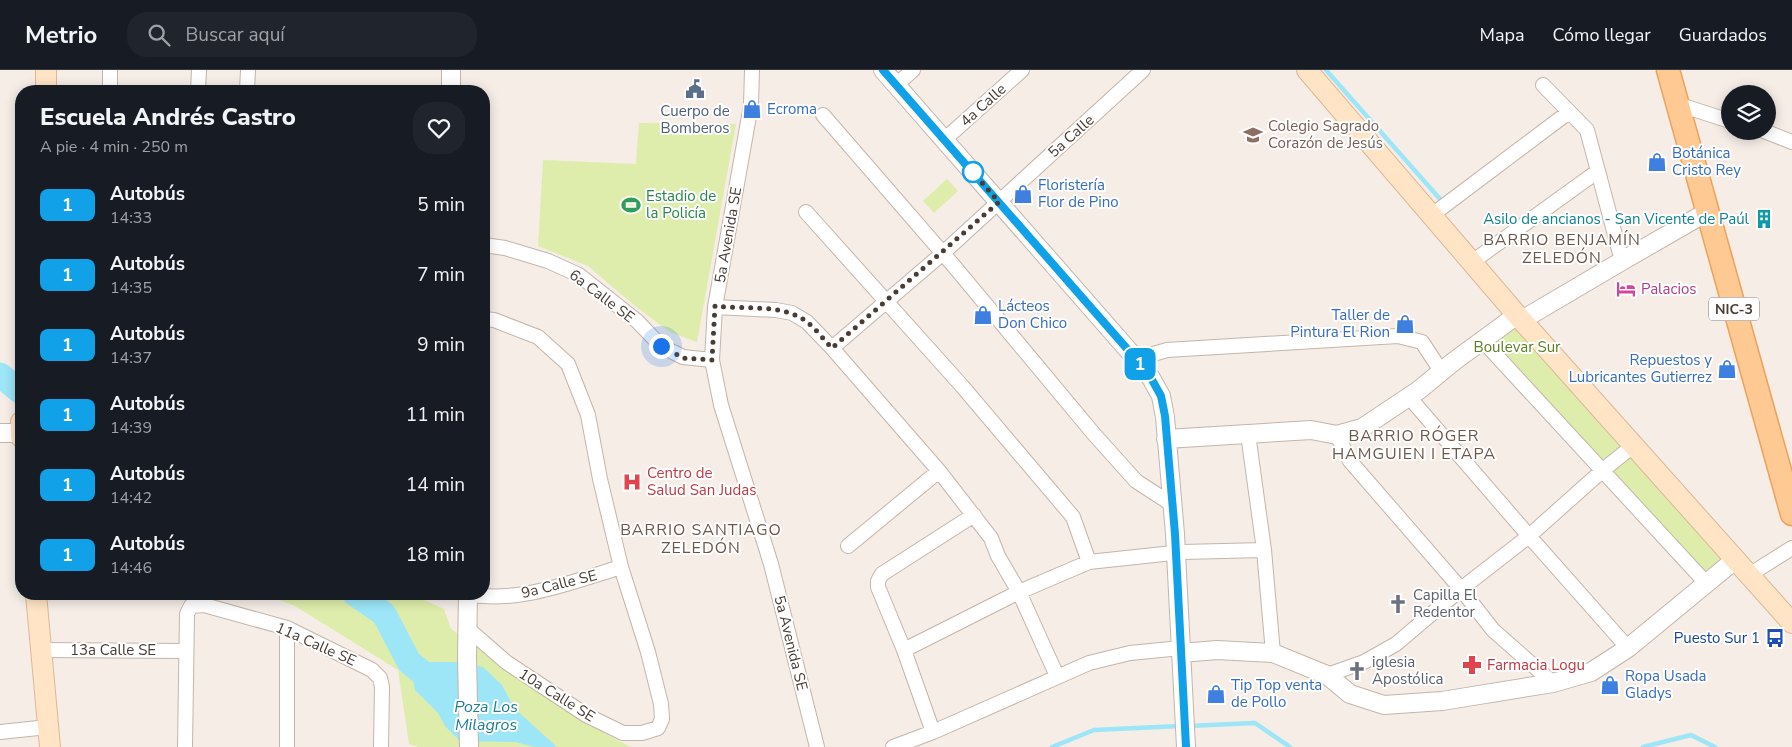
<!DOCTYPE html>
<html lang="es">
<head>
<meta charset="utf-8">
<style>
  body { margin:0; font-family:"Nunito Sans",sans-serif; background:#20242c; color:#f1f3f6; height:100vh; display:flex; flex-direction:column; font-size:19px; white-space:nowrap }
  * { box-sizing:border-box; margin:0 }
  p { font-size:16px; color:#9ea1a6 }
  .icon { flex:none; width:28px; height:28px; fill:none; stroke:currentColor; stroke-width:2; stroke-linecap:round; stroke-linejoin:round }
  .map { position:relative; flex:1; overflow:hidden }
  .sheet { position:absolute; left:15px; top:15px; width:475px; height:515px; display:flex; flex-direction:column; background:#171b24; border-radius:20px; box-shadow:0 2px 12px #0003 }
  .sheet>* { flex:none }
  .badge { padding:0 10px; border-radius:8px; font-size:18px; line-height:32px }
  .fabs { position:absolute; left:1721px; top:15px; display:grid; gap:10px }
  .fabs a { display:grid; place-items:center; width:55px; height:55px; border-radius:50%; background:#171b24; box-shadow:0 2px 12px #0003; font-size:25px }
  .you { position:absolute; width:25px; height:25px; margin:-12px; border:4px solid #fff; border-radius:50%; background:#1a73e8; box-shadow:0 0 0 8px #1a73e833 }
  .map>.badge { position:absolute; translate:-50% -50%; box-shadow:0 0 0 2px #fff }
  .round { display:grid; place-items:center; flex:none; width:52px; height:52px; border-radius:20px; background:#20242c }
  .headline { display:flex; align-items:center; justify-content:space-between; height:85px; padding:0 25px }
  h1 { font-size:24px; font-weight:800; line-height:38px }
  ul { padding:0; list-style:none }
  li { display:flex; align-items:center; gap:15px; height:70px; padding:0 25px }
  li div { flex:1 }
  li b { display:block; font-size:19px }
  li em { font-style:normal }
  li .badge { min-width:55px; font-weight:700; text-align:center }
  header { display:flex; align-items:center; gap:30px; box-sizing:border-box; height:70px; padding:0 25px; background:#171b24; border-bottom:1px solid #363941 }
  header strong { font-size:24px }
  nav { display:flex; gap:28px; margin-inline-start:auto; font-size:18px }
  .search { width:350px; height:45px; background:#20242c; display:flex; align-items:center; gap:12px; box-sizing:border-box; padding:0 18px; border-radius:20px; color:#9ea1a6; font-size:19px }
  .map>svg:first-child { display:block }
  .green { fill:#deedab }
  .water { fill:#9ce6f7 }
  .lines { fill:none; stroke-linecap:round; stroke-linejoin:round }
  .stream { stroke:#9ce6f7; stroke-width:4.5 }
  .river { stroke:#9ce6f7; stroke-width:25 }
  .minor-casing { stroke:#c4b5aa; stroke-width:16 }
  .tertiary-casing { stroke:#c4b5aa; stroke-width:20 }
  .secondary-casing { stroke:#dcb893; stroke-width:22 }
  .primary-casing { stroke:#efa159; stroke-width:25 }
  .minor { stroke:#fff; stroke-width:14 }
  .tertiary { stroke:#fff; stroke-width:18 }
  .secondary { stroke:#ffe4c5; stroke-width:20 }
  .primary { stroke:#ffc994; stroke-width:22 }
  .line-casing { stroke:#fff; stroke-width:11 }
  .line { stroke:#11a1e8; stroke-width:8 }
  .walk { stroke:#483c34; stroke-width:5; stroke-dasharray:0 9 }
  .stop-dot { fill:#fff; stroke:#11a1e8; stroke-width:2.5 }
  .labels { text-anchor:middle; dominant-baseline:central; stroke-width:4; stroke-linejoin:round; paint-order:stroke }
  .shield { fill:#fff; stroke:#7f7671; stroke-width:1 }
  .shield-label { font-size:14px; font-weight:bold; fill:#483c34 }
  .street-label { font-size:15px; fill:#483c34; stroke:#fff }
  .shop-label { font-size:15px; fill:#366cbe; stroke:#fff; text-anchor:start }
  .service-label { font-size:15px; fill:#4e5e75; stroke:#fff }
  .education-label { font-size:15px; fill:#785e54; stroke:#fff; text-anchor:start }
  .leisure-label { font-size:15px; fill:#27864d; stroke:#fff; text-anchor:start }
  .culture-label { font-size:15px; fill:#0d838f; stroke:#fff; text-anchor:end }
  .hotel-label { font-size:15px; fill:#b23c85; stroke:#fff; text-anchor:start }
  .park-label { font-size:15px; fill:#5a8022; stroke:#fff }
  .health-label { font-size:15px; fill:#be3a42; stroke:#fff; text-anchor:start }
  .worship-label { font-size:15px; fill:#5b616d; stroke:#fff; text-anchor:start }
  .transit-label { font-size:15px; fill:#164399; stroke:#fff; text-anchor:end }
  .neighbourhood-label { font-size:16px; letter-spacing:1px; fill:#6c574b; stroke:#fff }
  .water-label { font-size:16px; font-style:italic; fill:#1e7c93; stroke:#fff }
</style>
</head>
<body>
<header>
<strong>Metrio</strong>
<div class="search"><svg class="icon" aria-label="search" viewBox="0 0 24 24"><circle cx="10" cy="10" r="6"/><path d="M15 15l6 6"/></svg>Buscar aquí</div>
<nav><a>Mapa</a><a>Cómo llegar</a><a>Guardados</a></nav>
</header>
<div class="map">
<svg width="1792" height="677" viewBox="0 0 1792 677">
  <rect width="100%" height="100%" fill="#f5ede6"/>
  <path class="green" d="M639,53L736,54L697,272L670,262L635,236L588,196L538,176L543,90L636,94Z
    M947,109L958,121L934,143L923,131Z
    M1517,247L1628,378L1600,401L1486,271Z
    M1631,380L1728,495L1702,516L1602,404Z
    M265,524H411L444,539L451,559L606,664L631,677H418L409,674L398,600L295,536Z"/>
  <path class="water" d="M409,592H460L483,597L502,615L514,638L557,677H535L515,672L460,671L445,656L438,643L415,620Z"/>
  <g class="lines">
    <path class="stream" d="M1326,0L1440,129
      M1188,656L1255,653L1290,677
      M1052,677L1094,660L1180,656
      M1643,677L1691,665L1715,677"/>
    <path class="river" d="M0,305L21,322
      M355,524L384,544L409,592L435,613"/>
    <g class="minor-casing">
      <path id="minor" d="M752,0L751,35L715,237L712,290L721,335L771,494L817,677
        M896,15L913,0
        M1543,15L1587,60L1622,191
        M110,21V0
        M198,21L199,0
        M247,21L248,0
        M1677,34L1730,51
        M823,45L953,195L1093,363L1136,411L1173,435
        M1764,61L1792,72
        M944,70L1022,0
        M806,142L962,316L1073,447L1089,492
        M1432,145L1569,42
        M484,175L505,178L548,191L579,205L637,251L661,276L683,287L712,290
        M1472,192L1598,101
        M715,237L776,240L792,243L807,252L832,278L939,401L991,468L998,486L1019,522L1057,606
        M1483,271L1707,514
        M832,278L943,183L1143,0
        M1136,289L1167,280L1398,266L1422,272L1441,301
        M1409,327L1529,466L1628,578
        M1248,364L1264,480L1273,583
        M1337,365L1350,391L1461,519L1493,560L1553,613
        M848,476L939,401
        M1749,505L1792,478
        M466,524C518,534 572,512 621,497
        M287,558V677
        M467,558L506,592L586,645L623,663H642L658,658L662,649L661,634L648,582L621,497L600,409L588,345L568,294L538,267L494,250L484,249
        M41,580L185,581
        M904,580L1019,522L1089,492L1182,482L1264,480
        M1327,605L1364,592L1396,574L1461,519L1529,466L1603,400L1634,375
        M0,662L48,657
        M933,662L904,580L878,517V511L882,504L974,445
        M185,677L187,544L191,536L204,535L287,558L372,600L380,608L382,617L381,677
        M893,677L933,662L1089,593L1130,583L1181,578"/>
    </g>
    <g class="tertiary-casing">
      <path id="tertiary" d="M883,0L1136,289L1151,308L1161,326L1165,347L1175,464L1186,677
        M451,21V0
        M1522,250L1622,191L1707,142
        M0,363H21
        M1166,369L1311,360L1337,365L1362,358L1419,320L1453,292L1517,245
        M468,524L467,587L469,677
        M1181,583L1217,580L1273,583L1327,605L1350,624L1384,635L1442,631L1553,613L1591,602L1628,578L1736,489"/>
    </g>
    <g class="secondary-casing">
      <path id="secondary" d="M1307,0L1517,245L1792,553
        M46,21V0
        M21,352V367
        M36,524L50,677"/>
    </g>
    <g class="primary-casing">
      <path id="primary" d="M1668,0L1792,444"/>
    </g>
    <use href="#minor" class="minor"/>
    <use href="#tertiary" class="tertiary"/>
    <use href="#secondary" class="secondary"/>
    <use href="#primary" class="primary"/>
  </g>
  <g class="lines">
    <g class="line-casing">
      <path id="line" d="M883,0L1136,289L1151,308L1161,326L1165,346L1175,464L1186,677"/>
    </g>
    <use href="#line" class="line"/>
    <path class="walk" d="M661,276L683,288L712,290L715,236C744,240 783,233 807,252C816,259 824,270 832,278L999,132L970,99L973,102"/>
  </g>
  <defs>
    <g id="civic-bare" transform="scale(1.5)"><path d="M-.6-6.5H3V-4.5H.6V-3L4-1V1h2V6H-6V1h2V-1L-.6-3ZM-1.2 2.5V6h2.4V2.5Z" fill="#5c6f8a" stroke="#fff" stroke-width="2.5" paint-order="stroke"/></g>
    <g id="shop-bare" transform="scale(1.5)"><path d="M-5-2.5h2.3a2.7 3.5 0 0 1 5.4 0H5L5.5 6h-11ZM-1.5-2.5h3a1.5 2.3 0 0 0-3 0Z" fill="#3f7fe0" stroke="#fff" stroke-width="2.5" paint-order="stroke"/></g>
    <g id="university-bare" transform="scale(1.5)"><path d="M0-5L7-2L0 1L-7-2ZM-4 1L0 2.5L4 1V4Q0 6-4 4Z" fill="#8d6e63" stroke="#fff" stroke-width="2.5" paint-order="stroke"/></g>
    <g id="stadium-bare" transform="scale(1.5)"><path d="M0-5a6.5 5 0 1 0 0 10a6.5 5 0 1 0 0-10ZM-3.5-1.8h7v3.6h-7Z" fill="#2e9e5b" stroke="#fff" stroke-width="2.5" paint-order="stroke"/></g>
    <g id="building-bare" transform="scale(1.5)"><path d="M-4-6H4V6H1V3H-1V6H-4ZM-2.5-4.3h1.7v1.8h-1.7ZM.8-4.3h1.7v1.8H.8ZM-2.5-1h1.7V.8h-1.7ZM.8-1h1.7V.8H.8Z" fill="#0f9aa8" stroke="#fff" stroke-width="2.5" paint-order="stroke"/></g>
    <g id="hotel-bare" transform="scale(1.5)"><path d="M-6-4.5h1.5V1H6V5H4.5V3h-9V5H-6ZM-4 0a1.8 1.8 0 1 1 3.6 0ZM.5 0V-2.5h3Q6-2.5 6 0Z" fill="#d1479c" stroke="#fff" stroke-width="2.5" paint-order="stroke"/></g>
    <g id="hospital-bare" transform="scale(1.5)"><path d="M-5-5h3v3.5h4V-5h3V5h-3V1.5h-4V5h-3Z" fill="#e0444e" stroke="#fff" stroke-width="2.5" paint-order="stroke"/></g>
    <g id="church-bare" transform="scale(1.5)"><path d="M-1.2-6h2.4v3.5h3.3v2.4h-3.3V6h-2.4V-.1h-3.3v-2.4h3.3Z" fill="#6b7280" stroke="#fff" stroke-width="2.5" paint-order="stroke"/></g>
    <g id="bus-bare" transform="scale(1.5)"><path d="M-5-6H5V4H4V6H2V4H-2V6H-4V4H-5ZM-3.5-4V0h7V-4ZM-3.5 1.2v1.5H-2V1.2ZM2 1.2v1.5H3.5V1.2Z" fill="#1a4fb4" stroke="#fff" stroke-width="2.5" paint-order="stroke"/></g>
    <g id="pharmacy-bare" transform="scale(1.5)"><path d="M-2-6h4v4h4v4h-4v4h-4v-4h-4v-4h4Z" fill="#e0444e" stroke="#fff" stroke-width="2.5" paint-order="stroke"/></g>
  </defs>
  <g fill-rule="evenodd">
    <use href="#civic-bare" x="695" y="19"/>
    <use href="#shop-bare" x="752" y="39"/>
    <use href="#university-bare" x="1253" y="65"/>
    <use href="#shop-bare" x="1657" y="92"/>
    <use href="#shop-bare" x="1023" y="124"/>
    <use href="#stadium-bare" x="631" y="135"/>
    <use href="#building-bare" x="1764" y="149"/>
    <use href="#hotel-bare" x="1626" y="219"/>
    <use href="#shop-bare" x="983" y="245"/>
    <use href="#shop-bare" x="1405" y="254"/>
    <use href="#shop-bare" x="1727" y="299"/>
    <use href="#hospital-bare" x="632" y="412"/>
    <use href="#church-bare" x="1398" y="534"/>
    <use href="#bus-bare" x="1775" y="568"/>
    <use href="#pharmacy-bare" x="1472" y="595"/>
    <use href="#church-bare" x="1357" y="601"/>
    <use href="#shop-bare" x="1610" y="615"/>
    <use href="#shop-bare" x="1216" y="624"/>
  </g>
  <circle class="stop-dot" cx="973" cy="102" r="10"/>
  <g class="labels">
    <rect class="shield" x="1709" y="227.5" width="50" height="23" rx="4"/>
    <g class="shield-label">
      <text x="1734" y="239">NIC-3</text>
    </g>
    <g class="street-label">
      <text transform="translate(983 35) rotate(-42)">4a Calle</text>
      <text transform="translate(1071 66) rotate(-42)">5a Calle</text>
      <text transform="translate(728 165) rotate(-80)">5a Avenida SE</text>
      <text transform="translate(602 226) rotate(37)">6a Calle SE</text>
      <text transform="translate(559 514) rotate(-14)">9a Calle SE</text>
      <text transform="translate(791 573) rotate(76)">5a Avenida SE</text>
      <text transform="translate(316 574) rotate(24)">11a Calle SE</text>
      <text x="113" y="580">13a Calle SE</text>
      <text transform="translate(557 625) rotate(32)">10a Calle SE</text>
    </g>
    <g class="shop-label">
      <text x="767" y="39">Ecroma</text>
      <text x="1672" y="83">Botánica<tspan x="1672" dy="17">Cristo Rey</tspan></text>
      <text x="1038" y="115">Floristería<tspan x="1038" dy="17">Flor de Pino</tspan></text>
      <text x="998" y="236">Lácteos<tspan x="998" dy="17">Don Chico</tspan></text>
      <text x="1390" y="245" text-anchor="end">Taller de<tspan x="1390" dy="17">Pintura El Rion</tspan></text>
      <text x="1712" y="290" text-anchor="end">Repuestos y<tspan x="1712" dy="17">Lubricantes Gutierrez</tspan></text>
      <text x="1625" y="606">Ropa Usada<tspan x="1625" dy="17">Gladys</tspan></text>
      <text x="1231" y="615">Tip Top venta<tspan x="1231" dy="17">de Pollo</tspan></text>
    </g>
    <g class="service-label">
      <text x="695" y="41">Cuerpo de<tspan x="695" dy="17">Bomberos</tspan></text>
    </g>
    <g class="education-label">
      <text x="1268" y="56">Colegio Sagrado<tspan x="1268" dy="17">Corazón de Jesús</tspan></text>
    </g>
    <g class="leisure-label">
      <text x="646" y="126">Estadio de<tspan x="646" dy="17">la Policía</tspan></text>
    </g>
    <g class="culture-label">
      <text x="1749" y="149">Asilo de ancianos - San Vicente de Paúl</text>
    </g>
    <g class="hotel-label">
      <text x="1641" y="219">Palacios</text>
    </g>
    <g class="park-label">
      <text x="1517" y="277">Boulevar Sur</text>
    </g>
    <g class="health-label">
      <text x="647" y="403">Centro de<tspan x="647" dy="17">Salud San Judas</tspan></text>
      <text x="1487" y="595">Farmacia Logu</text>
    </g>
    <g class="worship-label">
      <text x="1413" y="525">Capilla El<tspan x="1413" dy="17">Redentor</tspan></text>
      <text x="1372" y="592">iglesia<tspan x="1372" dy="17">Apostólica</tspan></text>
    </g>
    <g class="transit-label">
      <text x="1760" y="568">Puesto Sur 1</text>
    </g>
    <g class="neighbourhood-label">
      <text x="1562" y="170">BARRIO BENJAMÍN<tspan x="1562" dy="18">ZELEDÓN</tspan></text>
      <text x="1414" y="366">BARRIO RÓGER<tspan x="1414" dy="18">HAMGUIEN I ETAPA</tspan></text>
      <text x="701" y="460">BARRIO SANTIAGO<tspan x="701" dy="18">ZELEDÓN</tspan></text>
    </g>
    <g class="water-label">
      <text x="486" y="637">Poza Los<tspan x="486" dy="18">Milagros</tspan></text>
    </g>
  </g>
</svg>
<div class="fabs">
<a><svg class="icon" aria-label="layers" viewBox="0 0 24 24"><path d="M12 4l9 5-9 5-9-5zM3 14l9 5 9-5"/></svg></a>
</div>
<div class="you" style="left:661px;top:276px"></div>
<b class="badge" style="left:1140px;top:294px;background:#11a1e8;color:#fff">1</b>
<section class="sheet">
<div class="headline"><div><h1>Escuela Andrés Castro</h1><p>A pie · 4 min · 250 m</p></div><a class="round"><svg class="icon" aria-label="heart" viewBox="0 0 24 24"><path d="M12 20l-8-8c-3-5 5-10 8-4 3-6 11-1 8 4z"/></svg></a></div>
<ul>
<li><span class="badge" style="background:#11a1e8;color:#fff">1</span><div><b>Autobús</b><p>14:33</p></div><em>5 min</em></li>
<li><span class="badge" style="background:#11a1e8;color:#fff">1</span><div><b>Autobús</b><p>14:35</p></div><em>7 min</em></li>
<li><span class="badge" style="background:#11a1e8;color:#fff">1</span><div><b>Autobús</b><p>14:37</p></div><em>9 min</em></li>
<li><span class="badge" style="background:#11a1e8;color:#fff">1</span><div><b>Autobús</b><p>14:39</p></div><em>11 min</em></li>
<li><span class="badge" style="background:#11a1e8;color:#fff">1</span><div><b>Autobús</b><p>14:42</p></div><em>14 min</em></li>
<li><span class="badge" style="background:#11a1e8;color:#fff">1</span><div><b>Autobús</b><p>14:46</p></div><em>18 min</em></li>
</ul>
</section>
</div>
</body>
</html>
